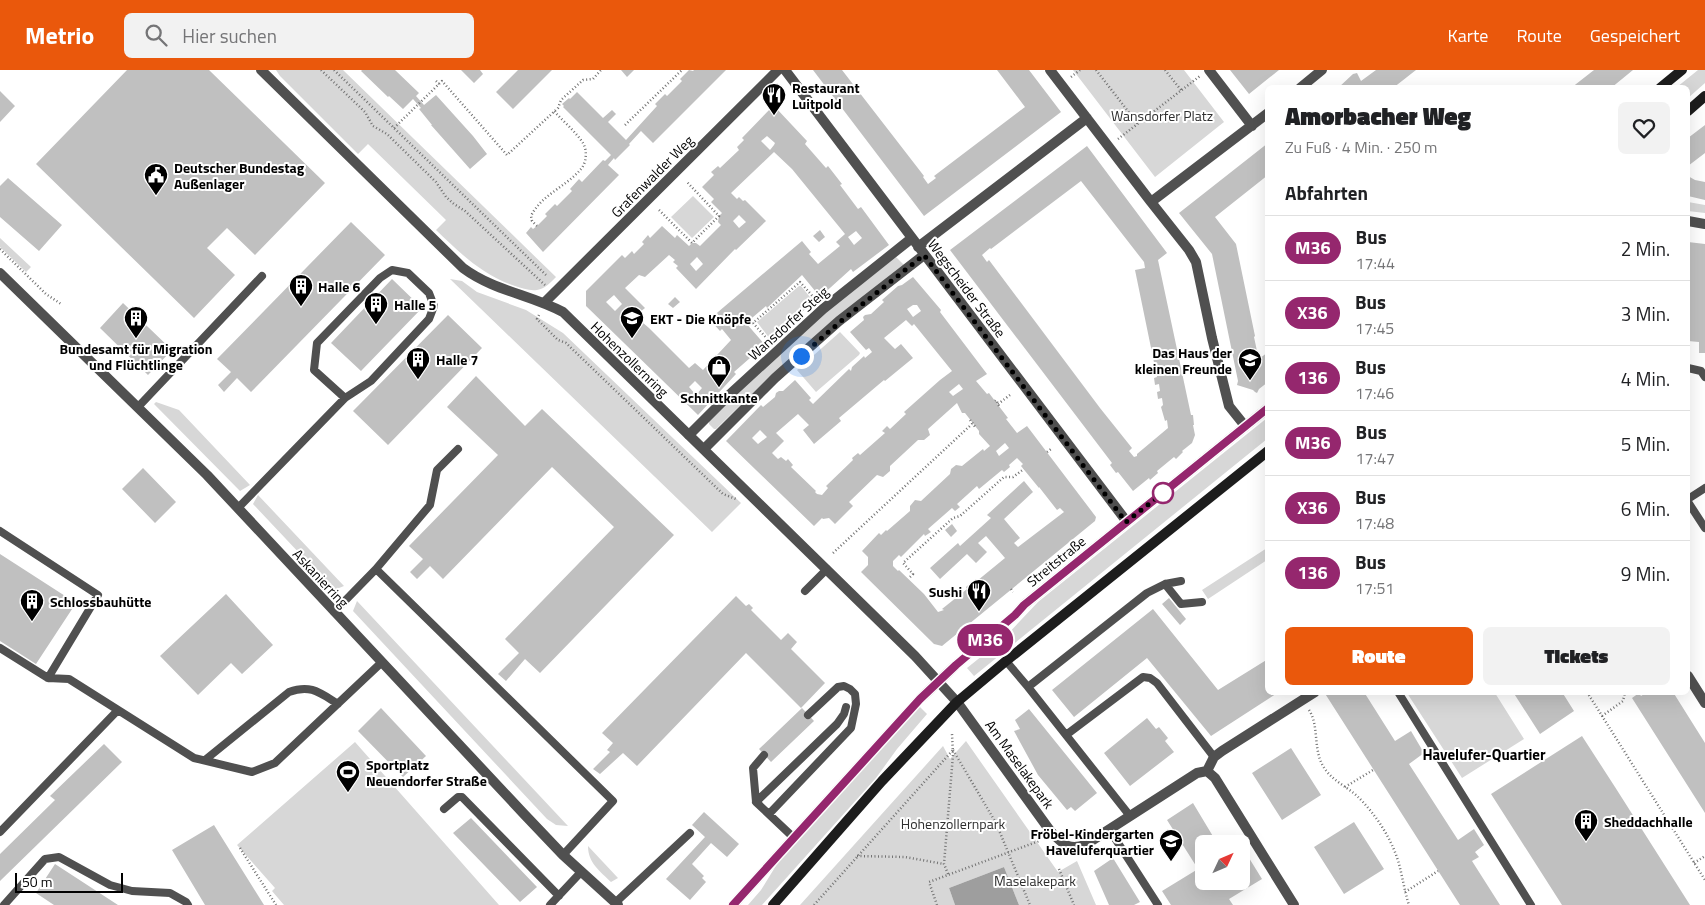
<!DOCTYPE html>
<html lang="de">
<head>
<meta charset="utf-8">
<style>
  body { margin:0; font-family:"Titillium Web",sans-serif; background:#f2f2f2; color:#202124; height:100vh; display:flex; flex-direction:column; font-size:19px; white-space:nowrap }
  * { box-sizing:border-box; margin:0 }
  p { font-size:16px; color:#757577 }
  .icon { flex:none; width:28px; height:28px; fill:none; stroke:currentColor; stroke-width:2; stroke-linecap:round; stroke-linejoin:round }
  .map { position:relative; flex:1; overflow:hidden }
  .side { position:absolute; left:1265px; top:15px; width:425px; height:610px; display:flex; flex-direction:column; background:#fff; border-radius:8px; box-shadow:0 5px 20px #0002 }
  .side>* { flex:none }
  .badge { padding:0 10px; border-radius:16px; font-size:18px; line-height:32px }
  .needle { width:32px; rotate:46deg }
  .tools { position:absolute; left:1195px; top:765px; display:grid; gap:10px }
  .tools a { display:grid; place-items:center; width:55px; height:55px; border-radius:8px; background:#fff; box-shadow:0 5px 20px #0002; font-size:25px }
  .scale { position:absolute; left:15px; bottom:12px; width:108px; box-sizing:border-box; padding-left:5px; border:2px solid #000; border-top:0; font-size:14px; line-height:18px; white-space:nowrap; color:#000; -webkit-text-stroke:4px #fff; paint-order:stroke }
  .you { position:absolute; width:25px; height:25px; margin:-12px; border:4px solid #fff; border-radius:50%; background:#1a73e8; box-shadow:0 0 0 8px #1a73e833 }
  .map>.badge { position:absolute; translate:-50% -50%; box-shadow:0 0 0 2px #fff }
  h2 { padding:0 20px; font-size:19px; line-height:45px }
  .round { display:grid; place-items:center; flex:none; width:52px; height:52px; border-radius:8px; background:#f2f2f2 }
  .overview { display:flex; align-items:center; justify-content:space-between; height:85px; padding:0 20px }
  h1 { font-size:24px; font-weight:800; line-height:38px }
  .primary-button { display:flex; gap:10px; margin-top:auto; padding:10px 20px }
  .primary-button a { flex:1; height:58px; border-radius:8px; background:#ea580c; color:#fff; font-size:20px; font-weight:800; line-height:58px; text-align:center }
  .primary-button a+a { background:#f2f2f2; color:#202124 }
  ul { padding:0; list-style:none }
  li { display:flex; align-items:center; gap:15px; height:65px; padding:0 20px; border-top:1px solid #e0e0e0 }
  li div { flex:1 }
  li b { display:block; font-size:19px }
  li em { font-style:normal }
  li .badge { min-width:55px; font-weight:700; text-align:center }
  header { display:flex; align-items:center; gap:30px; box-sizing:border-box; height:70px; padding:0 25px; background:#ea580c; color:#fff }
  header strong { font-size:24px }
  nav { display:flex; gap:28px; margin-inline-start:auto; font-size:18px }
  .search { width:350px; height:45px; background:#f2f2f2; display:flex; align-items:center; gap:12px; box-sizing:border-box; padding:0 18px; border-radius:8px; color:#757577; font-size:19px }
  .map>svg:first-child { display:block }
  .green { fill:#d7d7d7 }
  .water { fill:#9e9e9e }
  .building { fill:#c0c0c0; fill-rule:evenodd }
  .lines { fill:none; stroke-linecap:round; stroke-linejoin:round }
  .path { stroke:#727272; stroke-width:2.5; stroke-dasharray:1 2.5; stroke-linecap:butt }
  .service { stroke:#505050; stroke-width:8 }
  .minor { stroke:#505050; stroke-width:10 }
  .tertiary { stroke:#505050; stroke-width:10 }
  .secondary { stroke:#1d1d1d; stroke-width:10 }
  .line-casing { stroke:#fff; stroke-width:11 }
  .line { stroke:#95276e; stroke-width:8 }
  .walk { stroke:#000; stroke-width:5; stroke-dasharray:0 9 }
  .stop-dot { fill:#fff; stroke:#95276e; stroke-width:2.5 }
  .labels { text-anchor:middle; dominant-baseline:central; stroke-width:4; stroke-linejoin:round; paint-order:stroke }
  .poi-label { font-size:14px; font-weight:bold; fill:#000; stroke:#fff; text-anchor:start }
  .park-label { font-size:14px; fill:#2e2e2e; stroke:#fff }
  .street-label { font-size:14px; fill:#000; stroke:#fff }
  .neighbourhood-label { font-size:15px; font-weight:bold; fill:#000; stroke:#fff }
</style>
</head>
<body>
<header>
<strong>Metrio</strong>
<div class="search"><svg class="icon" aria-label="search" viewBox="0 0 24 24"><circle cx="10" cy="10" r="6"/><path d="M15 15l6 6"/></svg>Hier suchen</div>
<nav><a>Karte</a><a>Route</a><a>Gespeichert</a></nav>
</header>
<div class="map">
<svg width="1705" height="835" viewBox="0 0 1705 835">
  <rect width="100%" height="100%" fill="#fff"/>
  <path class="green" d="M276,0H343L556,207C551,212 545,219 537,220C529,221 522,218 515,216C482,205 460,183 436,160L446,150L368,74L358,84L280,6Z
    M1073,0H1184L1224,52L1155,107Z
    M1698,0H1705V13L1688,28V18L1677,17Z
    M693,126L714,147L692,168L671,147Z
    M1688,132L1705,135V143L1688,141Z
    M0,168L31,197L26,202L0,177Z
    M896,187L904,195L835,250L765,311L716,359H714L709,354V351L757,304L828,240Z
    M450,209L462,211L477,222L526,240L563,263L741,433L712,462Z
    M799,216H801L814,232L770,269L757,252Z
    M840,262L860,283L859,285L816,322L797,300Z
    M156,332L179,340L250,415L240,421L154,334Z
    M1267,348V369L974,606L967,598L1003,569L1038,532Z
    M258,425L344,516L334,520L253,434Z
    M1267,478V490L1208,529L1202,520Z
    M357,531L568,756L556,755L547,749L353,541Z
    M1407,623H1495L1524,669L1462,708Z
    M919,636L927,644L897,679L876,708L762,835H748L761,820L777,794Z
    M966,671L1058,802L1077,791L1096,835H1019L1004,797L949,818L955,835H800L943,676L950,689Z
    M355,672L499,835H284L272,821L275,818L237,775Z
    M588,776L618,808L611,812C600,801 588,793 588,776Z"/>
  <path class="water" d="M1004,797L1019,835H955L949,818Z"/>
  <path class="building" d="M127,0H209L325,113L255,185L227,158L207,178L235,205L194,248L36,94Z
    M362,0H395L419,23L416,26L424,35L436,25L473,66L487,84L470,99L431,55H432L419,39L421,38L413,29L403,39L389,26L388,27L361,1Z
    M461,0H480L483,4L474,13Z
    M518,0H552L513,39L496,22Z
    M621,0H634L627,7Z
    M689,0L693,1L694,0H726L653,73L641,61L640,62L629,74L630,75L615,90L614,88L608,95L619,105L543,182L526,163L531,157L533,159L537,156L547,146L545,144L555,134L557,136L572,121L570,119L579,109L582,112L603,90L605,91L611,85L563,37L564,36L562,34L569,28L570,29L577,22L603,48L612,40L616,44L608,52L626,70L657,36L655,34L665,24L667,26L682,11L680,9Z
    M813,0H842L924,106L923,107L928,114L936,108L934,106L1025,37L997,0H1029L1061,42L924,146Z
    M1230,0H1279L1249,24Z
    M1376,0H1416L1393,18H1338L1353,4L1357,3L1361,11Z
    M1594,0H1633L1611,18H1571Z
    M0,21L15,36L0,52Z
    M771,38H776L807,71L805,74L826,98L828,96L842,114L840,115L858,139L861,137L889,175L853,202L851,199L820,227L802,205L767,238L766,236L746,253L765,275L734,302L736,304L698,345L586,236V221L622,185L625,188L632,181L634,184L644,174L642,172L648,165L650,168L662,156L675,168L677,165L689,176L692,173H696L700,176L721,155L718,152L719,146L722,143L711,132L714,129L702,117L714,105L711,102L718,96L720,98L739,80L737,77L744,70L742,68ZM767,66L775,73L774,75L770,80L761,71ZM774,82L792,99L845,164L836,172L840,176L818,194L809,184L811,182L802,171L718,242L710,250L720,261L722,259L731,270L703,300L695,293L689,298L649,258L635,246L645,238L625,218L639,205L645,207L669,185L675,190L673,192L678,196L676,198L696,219L735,179L736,180L766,151L745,130L743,131L739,127L737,129L731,123ZM739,145L746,152L739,158L733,151ZM856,161L862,168L854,175L848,167ZM697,187L703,194L696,201L690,194ZM614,225L622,234L615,241L606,232ZM695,311L702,318L696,325L689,317Z
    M1705,55V83L1688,96V68Z
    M1268,73V105L1215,147L1236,174L1255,266L1254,267L1257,281L1252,283L1253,288L1259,289L1268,282V312L1259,319L1257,323L1255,322L1253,320L1237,315L1238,311L1212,184L1179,143Z
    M1087,76L1167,183L1158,190L1191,345H1193L1194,355H1193L1195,365L1192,373L1182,381L1183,382L1176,389L1174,387L1157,401L1158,403L1150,410L1149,408L1133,421L1118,402L1116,403L1110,395L1112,393L950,180ZM1081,111L1144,192L1145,198L1135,200L1157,307L1154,308L1155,315L1159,314L1160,321L1157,322L1158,329L1162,328L1163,335L1161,337L1165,351L1167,350L1168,358L1137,384V386L1134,387L1129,381L1132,378L1100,338L989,190L987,192L982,185L990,178L991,179Z
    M1688,106L1695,110L1705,112V130L1688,126Z
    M8,108L62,155L39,181L0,147V116Z
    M351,152L385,185L251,322L237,308L224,322L218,315L231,302L217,289Z
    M820,160L825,167L819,172L813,166Z
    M1688,172L1705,174V283H1699V272L1688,271Z
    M913,207L941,240L940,242L987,304L976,311L987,324L989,323L995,331L1008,348L1006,349L1017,363L1027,356L1096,447L1095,451L942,576L934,574L861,502L868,495V487L862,481L879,463L881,465L886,460L887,461L910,441V436L915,430L921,431L950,404L951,399L956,395L962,396L983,379L984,381L990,376L979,364V361L965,343H962L957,333L928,359L930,365L924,370H918L890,396V401L883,407L877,405L849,432L853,436L835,454L829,448L823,449L822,448L814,456L726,371L761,335L763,337L775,327L776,323L779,321H783L795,310L811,328L809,330L813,334L849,299L851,301L852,297L864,286L865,288L872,282L869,278L866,280L850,262L864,250L863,247L865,245L871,244L884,232L882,230L898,216L902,215ZM913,235H917L921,241L913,247L907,239ZM906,250L912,256L914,254L952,301L940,310L904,342L906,344L890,359L887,356L882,361L885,363L860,385L858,383L852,388L853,390L826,416L828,418L822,425L817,424L815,422L816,421L791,397L793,395L788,389L786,391L781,387L778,389L772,383L784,371L776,363L798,344L809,355L803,360L814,374L841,351L839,348L884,310L885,311L913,288L901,274L895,279L884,268ZM959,314L963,319L953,326L949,322ZM760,360L767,367L758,374L752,368ZM1005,373L1009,378L999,386L996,381ZM1017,388L1023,394L1021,396L1039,418V417L1057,440L1060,438L1064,442L1018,477L1014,473L1020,468L1004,449L1033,422L1024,411L987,445L991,448L960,476L958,473L930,498L940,509L967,484L976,493L987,482L978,473L986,466L1005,488L972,515L971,513L966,517L967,519L942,539L944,540L938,542L924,524L899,500L898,501L893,496V491L899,485L901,487L924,464L925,466L931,462L928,459L952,438L955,441L960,437L957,434L977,416L979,419L1002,400L1004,402L1010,397L1009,395Z
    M392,209L422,238L361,301L331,273Z
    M675,227L680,232L673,238L668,234Z
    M123,233L172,280L148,305L100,258Z
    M448,245L482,278L388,375L353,341Z
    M476,306L525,356L542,339L674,465L540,603L525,589L506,611L498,604L519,583L505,569L614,457L552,397L443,509L430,496L417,509L410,502L423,489L409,476L498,385L447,337Z
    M143,398L176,432L155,453L122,419Z
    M952,454L957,461L951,467L945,460Z
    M0,484L76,533L36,594L0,571Z
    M226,524L273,575L242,604L231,593L198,625L160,586Z
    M736,526L746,536L749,534L753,538L751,540L781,570L788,563L797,572L791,579L825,613L801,638L746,583L637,696L623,683L600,704L593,699L610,682L607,680L613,673L602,663Z
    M1169,528L1186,549L1180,555L1162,534Z
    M1153,539L1218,620L1268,589V622H1279L1211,666L1147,588L1074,647L1052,620Z
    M1324,622H1364L1395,671L1411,661L1424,683L1409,694L1458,770L1474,759L1484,775L1475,782L1479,787L1472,791L1500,835H1460Z
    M1513,622H1562L1574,641L1540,664Z
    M1647,622H1673L1705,673V743L1632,628L1639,623L1641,626Z
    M381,638L426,686L403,707L358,661Z
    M802,638L814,651L771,692L759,679Z
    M1029,639L1097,723L1075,741L1071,737L1067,740L1038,705L1014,661L1020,659L1015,650Z
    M1147,648L1156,659L1159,657L1168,668L1165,671L1174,682L1130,716L1104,683Z
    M1582,666L1615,717L1690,835H1562L1491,724Z
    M104,674L122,692L0,811V784L55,730L50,726Z
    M1291,678L1321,725L1282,750L1252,703Z
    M1193,733L1217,773L1220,771L1222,774H1204V811H1241V775L1262,809L1229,829L1233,835H1171L1162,821L1198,799L1167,750Z
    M704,742L739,774L727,787L711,773L692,794L704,806L702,808L706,812L690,830L666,809L705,767L692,755Z
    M471,748L537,817L520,832L453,763Z
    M1354,752L1384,799L1344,824L1314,777Z
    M214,755L264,835H205L172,780Z
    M1113,788L1140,832L1134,835H1109L1094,801Z
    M55,794L118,835H54L36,823Z"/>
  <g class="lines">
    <path class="path" d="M321,0L365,42L373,56L387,64L436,112L446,127L454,134L465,141L545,215
      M334,0L546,205
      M1096,0L1138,54
      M1165,0L1181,20
      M1071,7L1080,0
      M436,11L439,14
      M625,55L682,0
      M394,58L442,11L507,85L558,38L561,30L583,10L593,9L601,0
      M1118,69L1200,6
      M659,140L692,173L719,146L687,112
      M537,156L532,151L531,146C541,125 567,116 581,99C587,92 587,80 583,73C575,61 563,51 554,41
      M0,179L46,224L61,234
      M539,245L537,249L558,270L566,273L723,424L736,429
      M770,272L753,253L800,212L816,230
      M995,331L996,330L1000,338
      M998,334L1010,325
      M970,350L976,358
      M1047,382L1051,379
      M833,483L972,354
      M910,507L913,504L903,493L953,448L960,446L1004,407H1013L1024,399
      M1011,519L1013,522
      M1587,622L1705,810
      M1309,640C1320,657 1312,681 1325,699C1333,711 1346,716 1357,726C1376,744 1394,772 1400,798C1403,810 1405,823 1409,835
      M1602,646L1623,631L1625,622
      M953,680L996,753L1030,835
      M1345,717L1373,700
      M240,778L276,835
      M857,786L905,787L944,794
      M1694,793L1705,786
      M1059,799L1074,835
      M948,804L944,794L953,685L952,664
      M1405,822L1438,801
      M814,835L953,680
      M937,835L929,812L1039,771"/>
    <path class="service" d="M1688,298L1701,301L1705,307
      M138,337L262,206
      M1688,429L1705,418
      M1688,432L1705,458
      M238,438L345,328L371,311L429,249L434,236L429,223L408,203L392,200L380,208L317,273L314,300L345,328
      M0,461L98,525L48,608L0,578
      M376,499L430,435L437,400L458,379
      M1165,514L1181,534L1202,532
      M805,521L827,499
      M334,542L376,499L613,731L563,785
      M1006,591L1028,617L1147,523L1165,514L1181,511
      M48,608L69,609L194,688L252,702L275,693L382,592
      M1028,617L1130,746
      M1398,622L1531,835
      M1066,665L1143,607L1150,608L1157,613L1214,687
      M764,685L753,698L756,732L793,767
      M205,690L289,622C311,614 320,623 338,634
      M756,732L837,654L844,644L846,637
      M444,739L458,727H462L559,826
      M769,744L851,658L856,634L855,624L850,619L844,616L838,617L808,645
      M1109,759L1158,835
      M0,762L118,640
      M616,832L690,763
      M4,835L45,789L59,787L110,815L132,821L170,823L186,832L188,835
      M550,835L581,802"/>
    <path class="minor" d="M785,0L1127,452
      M1050,0L1151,132L1268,43
      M1209,0L1252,56
      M1300,18L1322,0
      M1151,132L1189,180L1196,192L1212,268L1229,336L1245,356
      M1688,151L1705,154
      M918,177L1087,48
      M0,203L207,405L524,744L563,785L618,835
      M545,232L778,0
      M689,365L727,327L823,239L912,168
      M704,379L775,308L839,251L924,185
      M1688,606L1705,633
      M957,632L1051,762C1063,773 1067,781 1085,775L1197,703L1207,701L1215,708L1294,835
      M1207,701L1214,687L1222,681L1315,622"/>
    <path class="tertiary" d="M261,0L463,198C494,221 529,224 563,242L915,586L957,632"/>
    <path class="secondary" d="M1660,18L1682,0
      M1688,41L1705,26
      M733,835L920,629L956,595L1015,545L1024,535L1268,338
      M773,835L882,711L957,632L1006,591L1268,381"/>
  </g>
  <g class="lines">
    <g class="line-casing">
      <path id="line" d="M733,835L920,629L956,595L1015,545L1024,535L1268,338"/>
    </g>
    <use href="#line" class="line"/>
    <path class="walk" d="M801,286L840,252L924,185L1126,452L1163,423"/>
  </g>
  <defs>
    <g id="restaurant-pin" transform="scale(1.25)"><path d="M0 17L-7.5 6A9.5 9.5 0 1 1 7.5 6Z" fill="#000" stroke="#fff"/><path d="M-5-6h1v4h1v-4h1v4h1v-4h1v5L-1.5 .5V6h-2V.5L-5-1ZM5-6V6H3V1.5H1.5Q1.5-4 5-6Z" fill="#fff"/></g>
    <g id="civic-pin" transform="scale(1.25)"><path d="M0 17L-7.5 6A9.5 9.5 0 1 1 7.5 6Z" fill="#000" stroke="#fff"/><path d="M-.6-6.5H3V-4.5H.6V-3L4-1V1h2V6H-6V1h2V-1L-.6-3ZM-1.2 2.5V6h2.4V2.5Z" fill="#fff"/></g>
    <g id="building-pin" transform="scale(1.25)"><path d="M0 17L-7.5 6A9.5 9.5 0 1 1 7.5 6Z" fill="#000" stroke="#fff"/><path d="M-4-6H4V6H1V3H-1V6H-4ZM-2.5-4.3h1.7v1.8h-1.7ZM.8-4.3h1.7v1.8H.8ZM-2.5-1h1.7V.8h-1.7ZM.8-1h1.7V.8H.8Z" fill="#fff"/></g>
    <g id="school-pin" transform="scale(1.25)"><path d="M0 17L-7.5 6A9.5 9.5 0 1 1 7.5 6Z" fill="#000" stroke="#fff"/><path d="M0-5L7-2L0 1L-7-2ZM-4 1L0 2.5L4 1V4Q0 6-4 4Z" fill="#fff"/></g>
    <g id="shop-pin" transform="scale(1.25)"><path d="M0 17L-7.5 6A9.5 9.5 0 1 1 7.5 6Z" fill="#000" stroke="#fff"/><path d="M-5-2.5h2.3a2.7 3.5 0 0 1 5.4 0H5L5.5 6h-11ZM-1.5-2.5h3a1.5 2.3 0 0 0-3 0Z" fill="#fff"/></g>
    <g id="stadium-pin" transform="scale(1.25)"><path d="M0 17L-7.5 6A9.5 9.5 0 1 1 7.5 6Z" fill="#000" stroke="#fff"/><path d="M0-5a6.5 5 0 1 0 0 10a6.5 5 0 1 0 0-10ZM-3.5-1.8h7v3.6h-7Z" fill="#fff"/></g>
  </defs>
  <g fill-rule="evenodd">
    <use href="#restaurant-pin" x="774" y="25"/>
    <use href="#civic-pin" x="156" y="105"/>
    <use href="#building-pin" x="301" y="216"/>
    <use href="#building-pin" x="376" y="234"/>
    <use href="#building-pin" x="136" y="248"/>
    <use href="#school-pin" x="632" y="248"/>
    <use href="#building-pin" x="418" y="289"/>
    <use href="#school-pin" x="1250" y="290"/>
    <use href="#shop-pin" x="719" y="297"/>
    <use href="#restaurant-pin" x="979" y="521"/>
    <use href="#building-pin" x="32" y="531"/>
    <use href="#stadium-pin" x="348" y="702"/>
    <use href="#building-pin" x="1586" y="751"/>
    <use href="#school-pin" x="1171" y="771"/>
  </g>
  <circle class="stop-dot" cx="1163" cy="423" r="10"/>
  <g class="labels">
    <g class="poi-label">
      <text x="792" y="17">Restaurant<tspan x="792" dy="16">Luitpold</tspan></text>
      <text x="174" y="97">Deutscher Bundestag<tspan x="174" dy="16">Außenlager</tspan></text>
      <text x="318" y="216">Halle 6</text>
      <text x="394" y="234">Halle 5</text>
      <text x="650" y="248">EKT - Die Knöpfe</text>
      <text x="136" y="278" text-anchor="middle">Bundesamt für Migration<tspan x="136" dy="16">und Flüchtlinge</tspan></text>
      <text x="1232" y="282" text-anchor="end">Das Haus der<tspan x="1232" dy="16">kleinen Freunde</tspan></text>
      <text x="436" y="289">Halle 7</text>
      <text x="719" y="327" text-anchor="middle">Schnittkante</text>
      <text x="962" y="521" text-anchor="end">Sushi</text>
      <text x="50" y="531">Schlossbauhütte</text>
      <text x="366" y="694">Sportplatz<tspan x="366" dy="16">Neuendorfer Straße</tspan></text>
      <text x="1604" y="751">Sheddachhalle</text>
      <text x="1154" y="763" text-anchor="end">Fröbel-Kindergarten<tspan x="1154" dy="16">Haveluferquartier</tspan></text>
    </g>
    <g class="park-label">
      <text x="1162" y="45">Wansdorfer Platz</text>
      <text x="953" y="753">Hohenzollernpark</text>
      <text x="1035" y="810">Maselakepark</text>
    </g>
    <g class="street-label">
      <text transform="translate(652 106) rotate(-45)">Grafenwalder Weg</text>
      <text transform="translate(967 218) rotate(53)">Wegscheider Straße</text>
      <text transform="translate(788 253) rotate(-42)">Wansdorfer Steig</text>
      <text transform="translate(630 289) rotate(44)">Hohenzollernring</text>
      <text transform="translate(1056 491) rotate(-39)">Streitstraße</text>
      <text transform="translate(321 508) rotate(47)">Askanierring</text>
      <text transform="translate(1020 694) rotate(54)">Am Maselakepark</text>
    </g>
    <g class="neighbourhood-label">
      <text x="1484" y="684">Havelufer-Quartier</text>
    </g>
  </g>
</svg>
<div class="tools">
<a><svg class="needle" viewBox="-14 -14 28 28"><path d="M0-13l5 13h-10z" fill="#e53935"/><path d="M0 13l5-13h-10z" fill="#757577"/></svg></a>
</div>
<div class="scale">50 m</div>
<div class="you" style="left:801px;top:286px"></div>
<b class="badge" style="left:985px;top:570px;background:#95276e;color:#fff">M36</b>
<section class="side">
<div class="overview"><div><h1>Amorbacher Weg</h1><p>Zu Fuß · 4 Min. · 250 m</p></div><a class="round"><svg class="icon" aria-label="heart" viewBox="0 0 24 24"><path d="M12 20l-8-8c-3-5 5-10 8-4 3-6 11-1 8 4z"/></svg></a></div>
<h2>Abfahrten</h2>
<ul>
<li><span class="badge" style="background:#95276e;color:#fff">M36</span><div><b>Bus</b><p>17:44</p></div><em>2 Min.</em></li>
<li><span class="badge" style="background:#95276e;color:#fff">X36</span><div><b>Bus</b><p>17:45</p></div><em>3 Min.</em></li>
<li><span class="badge" style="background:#95276e;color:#fff">136</span><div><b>Bus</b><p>17:46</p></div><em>4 Min.</em></li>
<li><span class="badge" style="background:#95276e;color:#fff">M36</span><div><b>Bus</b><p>17:47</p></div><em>5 Min.</em></li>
<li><span class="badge" style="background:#95276e;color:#fff">X36</span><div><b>Bus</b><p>17:48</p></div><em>6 Min.</em></li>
<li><span class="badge" style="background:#95276e;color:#fff">136</span><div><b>Bus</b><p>17:51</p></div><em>9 Min.</em></li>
</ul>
<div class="primary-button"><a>Route</a><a>Tickets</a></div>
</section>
</div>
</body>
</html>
